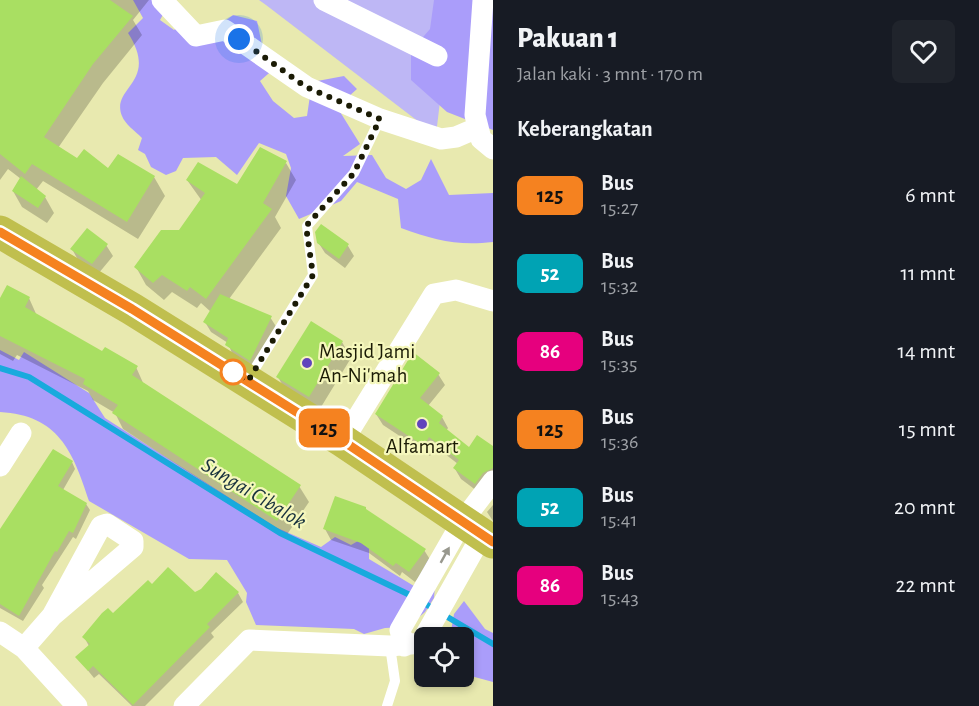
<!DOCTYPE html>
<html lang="id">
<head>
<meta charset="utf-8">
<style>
  body { margin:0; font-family:"Alegreya Sans",sans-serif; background:#20242c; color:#f1f3f6; height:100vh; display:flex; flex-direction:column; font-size:22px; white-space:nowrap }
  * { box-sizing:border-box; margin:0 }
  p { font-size:20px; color:#9ea1a6 }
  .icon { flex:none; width:33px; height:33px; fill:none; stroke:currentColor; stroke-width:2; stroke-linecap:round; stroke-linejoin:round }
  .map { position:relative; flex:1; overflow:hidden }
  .details { display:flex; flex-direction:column; background:#171b24; width:486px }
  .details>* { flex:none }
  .badge { padding:0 12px; border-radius:9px; font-size:21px; line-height:39px }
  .buttons { position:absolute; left:414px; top:627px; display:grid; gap:12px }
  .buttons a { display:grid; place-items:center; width:60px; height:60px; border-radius:9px; background:#171b24; box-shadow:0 3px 9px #0003; font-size:30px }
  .you { position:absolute; width:30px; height:30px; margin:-15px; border:4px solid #fff; border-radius:50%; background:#1a73e8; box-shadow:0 0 0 9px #1a73e833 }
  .map>.badge { position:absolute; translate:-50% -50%; box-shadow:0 0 0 3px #fff }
  h2 { padding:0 24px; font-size:22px; line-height:54px }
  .round { display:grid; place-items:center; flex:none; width:63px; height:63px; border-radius:9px; background:#20242c }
  .summary { display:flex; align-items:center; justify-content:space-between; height:102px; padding:0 24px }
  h1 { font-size:28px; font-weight:800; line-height:45px }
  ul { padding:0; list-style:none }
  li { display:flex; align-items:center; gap:18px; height:78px; padding:0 24px }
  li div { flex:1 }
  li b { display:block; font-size:22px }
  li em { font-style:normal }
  li .badge { min-width:66px; font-weight:700; text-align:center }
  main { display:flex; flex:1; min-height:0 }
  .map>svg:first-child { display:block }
  .green { fill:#beb7f5 }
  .forest { fill:#aa9dfa }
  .shadow { fill:#0003 }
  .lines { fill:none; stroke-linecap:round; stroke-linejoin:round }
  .stream { stroke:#18aadd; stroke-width:6 }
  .building { fill:#a9df62 }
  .service { stroke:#fff; stroke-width:10 }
  .minor { stroke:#fff; stroke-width:21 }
  .trunk { stroke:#c0bf4e; stroke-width:33 }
  .oneway { fill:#98988e }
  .line-casing { stroke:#fff; stroke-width:14 }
  .line { stroke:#f58220; stroke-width:9 }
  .walk { stroke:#1b1b05; stroke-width:6; stroke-dasharray:0 10.8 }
  .poi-dot { fill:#6144bc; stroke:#f5f7bc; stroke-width:2 }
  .stop-dot { fill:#fff; stroke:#f58220; stroke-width:3 }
  .labels { text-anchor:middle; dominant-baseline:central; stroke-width:4.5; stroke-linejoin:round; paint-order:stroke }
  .poi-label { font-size:21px; fill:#1b1b05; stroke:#f5f7bc; text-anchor:start }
  .water-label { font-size:22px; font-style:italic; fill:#18323e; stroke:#f5f7bc }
</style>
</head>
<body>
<main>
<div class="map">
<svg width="493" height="706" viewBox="0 0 493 706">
  <rect width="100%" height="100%" fill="#e8e9af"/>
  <path class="green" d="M259,0H452L436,135L266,5Z"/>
  <path class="forest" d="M133,0H171L160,20L174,30L191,17L196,34L212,31L233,15L257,21L262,45L276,67L260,81L273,101L294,118L307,116L312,82L344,76L357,89L337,107L360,144L343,156L372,155L386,178L406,189L421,180L431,159L449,195L493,193V242C456,246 435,240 401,228L398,199L357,182L341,201L299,219L286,196L291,168L286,154L259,143L237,175L216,157L183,158L176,171L166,175L151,167L145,154L138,150L142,138C135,131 125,124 122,116C110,87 160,83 128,33L143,18Z
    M434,0H493V130L447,112L411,80V51L430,29Z
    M0,350L19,360L24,352L89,393L105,418L275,527L321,547L335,537L351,545L358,541L369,548V559L414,586L428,560L436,572L434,598L425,612L407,627L385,628L364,634L354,629L256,625L246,602L247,593L227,560L189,559L89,501C73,451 58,415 0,412Z
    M464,601L485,629L493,633V682L471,676L464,668V638L450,637L454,614Z"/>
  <path class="shadow" d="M0,0H149L133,20L142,35L103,83L58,148L77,160L108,170L118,156L154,177L165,196L138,239L43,181L36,190L45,197L54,213L47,223L22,207L13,191L21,179L8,169L0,180Z
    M286,163L296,180L275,217L281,228L229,299L270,317L277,328L256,370L233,356L228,343L211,332L205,322L211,312L201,303L197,308L172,292L164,300L146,285L136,267L180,232L202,201L187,180L238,186Z
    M318,242L348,246L354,256L345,268L325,253Z
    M106,245L113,256L98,274L78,260L72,249Z
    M29,298L37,316L103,353L136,367L144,385L299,486L309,502L286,536L123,429L115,413L93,400L88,391L17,355L13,361L0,354V302Z
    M311,323L342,342L351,358L318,412L287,393L278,377Z
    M438,374L445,385L428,406L442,417L448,428L446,431L469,449L493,448V482L481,494L461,479L455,469L458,464L436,447L430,456L383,425L376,414Z
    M72,462L75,469L63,490L86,504L90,510L76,539L73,537L42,585L44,588L23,621L0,608V531Z
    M493,505V521L487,512Z
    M368,513L424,550L431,561L415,582L402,572L400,576L369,553L331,540L325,529Z
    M152,586L194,594L238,593L243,602L211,633L214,637L145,706H132L99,674L94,678L77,657L89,646L84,637Z"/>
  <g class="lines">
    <path class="stream" d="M0,368L29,377L280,533L412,596L493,644"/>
  </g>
  <path class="building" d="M0,0H110L133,16L93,64L44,137L77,158L84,149L108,168L118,154L155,176L127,222L32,164L25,174L0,154Z
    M260,147L287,161L263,203L272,209L206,299L190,287L187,291L162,275L153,283L134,267L161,230H179L205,193L186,180L198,162L237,184Z
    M21,176L46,196L38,208L12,191Z
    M321,224L349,244L339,259L317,243L315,232Z
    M87,228L108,244L92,264L70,249Z
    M7,285L30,297L25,307L102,351L105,347L138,366L132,375L301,485L277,521L112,413L118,405L83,384L85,379L0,336V298Z
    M220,294L272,316L250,361L225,345L228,338L203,322Z
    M311,321L343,341L309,397L276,377Z
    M413,352L440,373L420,398L443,416L439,423L469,447L477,435L493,446V468L483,473L475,484L453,468L459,460L429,437L424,446L375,414Z
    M53,449L73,461L58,486L87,503L73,533L69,531L57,552L55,551L19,616L0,604V529Z
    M335,496L366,507V509L426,549L409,572L396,563L393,566L361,543L323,529Z
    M168,567L195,592L201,589L216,572L239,592L207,624L210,627L133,705L93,666L88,671L75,657L90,644L82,637L102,613L108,608L113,613L148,580L152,584Z"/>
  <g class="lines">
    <path class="service" d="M249,378L313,275L307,226L354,173L380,119
      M387,706L395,681L390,646"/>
    <path class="minor" d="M162,0L196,36L225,30L307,87L380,119L441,139L456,137L477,128
      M324,0L437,56
      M483,0L475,115L481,139L493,149
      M343,441L434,294L456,290L493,301
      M0,466L21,433
      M0,632L24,648L77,706
      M404,646L400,630L462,522L493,481
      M24,648L52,616L101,526L107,524L133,541V547L52,616
      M184,706L249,640L390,646L421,643L482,535"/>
    <path class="trunk" d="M0,232L132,309L343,441L493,542"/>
  </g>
  <defs><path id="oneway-solid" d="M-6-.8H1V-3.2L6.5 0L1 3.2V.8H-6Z" transform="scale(1.5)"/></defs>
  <use class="oneway" href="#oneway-solid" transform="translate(445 555) rotate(-61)"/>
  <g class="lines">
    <g class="line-casing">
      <path id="line" d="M0,232L132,309L343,441L493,542"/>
    </g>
    <use href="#line" class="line"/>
    <path class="walk" d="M233,372L248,381L313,275L306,226L354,173L380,119L306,87L239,39"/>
  </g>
  <g class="poi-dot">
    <circle cx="307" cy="363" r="6"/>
    <circle cx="422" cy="424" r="6"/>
  </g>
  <circle class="stop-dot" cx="233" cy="372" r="12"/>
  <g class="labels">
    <g class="poi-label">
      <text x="319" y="351">Masjid Jami<tspan x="319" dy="24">An-Ni'mah</tspan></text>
      <text x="422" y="446" text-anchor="middle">Alfamart</text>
    </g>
    <g class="water-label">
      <text transform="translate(254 493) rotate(31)">Sungai Cibalok</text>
    </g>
  </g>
</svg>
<div class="buttons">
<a><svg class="icon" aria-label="locate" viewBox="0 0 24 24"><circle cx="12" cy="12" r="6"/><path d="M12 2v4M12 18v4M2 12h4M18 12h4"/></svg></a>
</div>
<div class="you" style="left:239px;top:39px"></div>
<b class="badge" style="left:324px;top:428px;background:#f58220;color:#111">125</b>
</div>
<section class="details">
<div class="summary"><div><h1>Pakuan 1</h1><p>Jalan kaki · 3 mnt · 170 m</p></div><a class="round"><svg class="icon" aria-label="heart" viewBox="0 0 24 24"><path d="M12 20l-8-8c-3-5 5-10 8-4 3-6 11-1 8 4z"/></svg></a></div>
<h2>Keberangkatan</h2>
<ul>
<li><span class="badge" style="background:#f58220;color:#111">125</span><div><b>Bus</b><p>15:27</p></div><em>6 mnt</em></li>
<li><span class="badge" style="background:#00a3b4;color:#fff">52</span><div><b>Bus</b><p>15:32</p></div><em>11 mnt</em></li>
<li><span class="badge" style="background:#e6007e;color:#fff">86</span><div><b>Bus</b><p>15:35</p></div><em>14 mnt</em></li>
<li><span class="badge" style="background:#f58220;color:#111">125</span><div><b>Bus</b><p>15:36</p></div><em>15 mnt</em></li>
<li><span class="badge" style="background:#00a3b4;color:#fff">52</span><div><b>Bus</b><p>15:41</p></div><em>20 mnt</em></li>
<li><span class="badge" style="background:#e6007e;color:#fff">86</span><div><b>Bus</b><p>15:43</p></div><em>22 mnt</em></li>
</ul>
</section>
</main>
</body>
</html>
